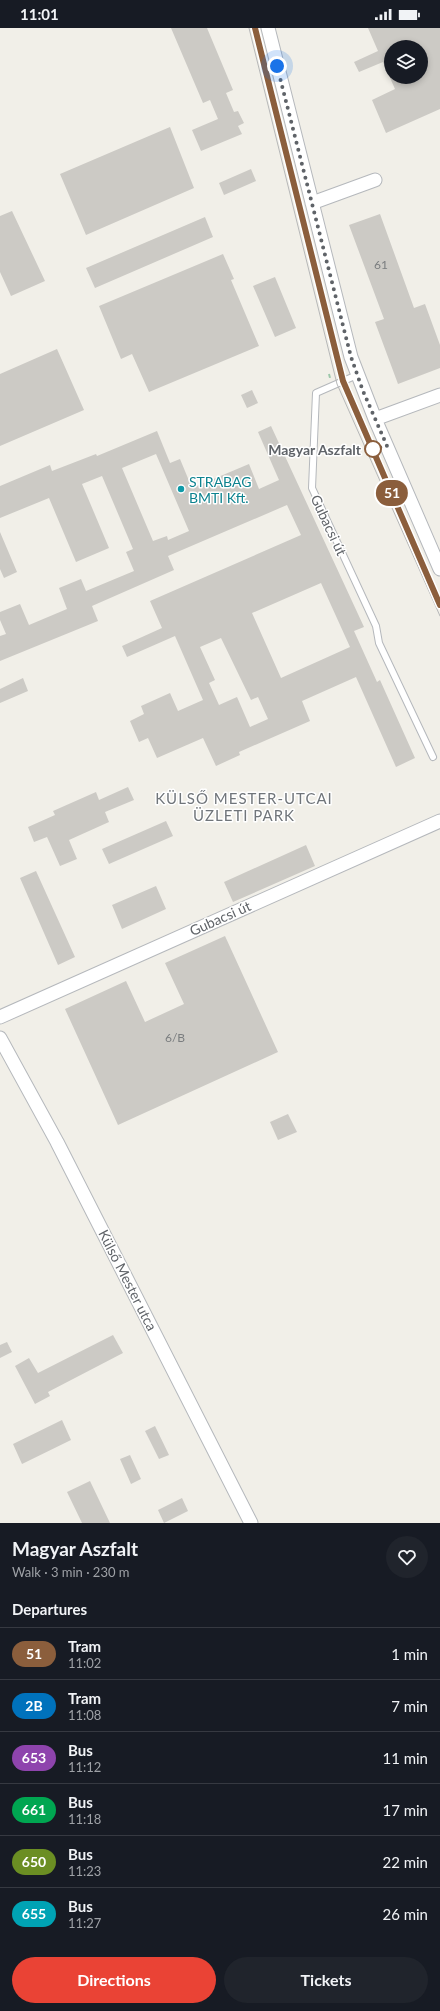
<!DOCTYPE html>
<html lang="en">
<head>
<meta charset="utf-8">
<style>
  body { margin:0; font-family:Lato,sans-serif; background:#20242c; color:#f1f3f6; height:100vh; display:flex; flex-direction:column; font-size:15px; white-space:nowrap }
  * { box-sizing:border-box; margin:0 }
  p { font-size:13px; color:#9ea1a6 }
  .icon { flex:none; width:22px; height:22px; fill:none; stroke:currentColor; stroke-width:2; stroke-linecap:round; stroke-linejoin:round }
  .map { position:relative; height:1495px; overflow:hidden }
  .details { display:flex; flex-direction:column; background:#171b24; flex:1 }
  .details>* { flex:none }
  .badge { padding:0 8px; border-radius:13px; font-size:14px; line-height:26px }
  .fabs { position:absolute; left:384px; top:12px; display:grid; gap:8px }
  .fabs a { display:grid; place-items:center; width:44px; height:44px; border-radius:50%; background:#171b24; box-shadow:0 2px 6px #0003; font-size:20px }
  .you { position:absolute; width:20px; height:20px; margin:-10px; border:3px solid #fff; border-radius:50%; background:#1a73e8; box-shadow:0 0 0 6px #1a73e833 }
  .map>.badge { position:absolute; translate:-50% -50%; box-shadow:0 0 0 2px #fff }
  h2 { padding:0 12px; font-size:15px; line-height:36px }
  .round { display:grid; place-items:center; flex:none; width:42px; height:42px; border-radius:21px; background:#20242c }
  .overview { display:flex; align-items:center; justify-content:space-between; height:68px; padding:0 12px }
  h1 { font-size:19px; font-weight:700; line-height:30px }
  .primary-button { display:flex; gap:8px; margin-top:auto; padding:8px 12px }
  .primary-button a { flex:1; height:46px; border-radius:24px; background:#ea4335; color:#fff; font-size:16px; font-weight:700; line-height:46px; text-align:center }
  .primary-button a+a { background:#20242c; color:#f1f3f6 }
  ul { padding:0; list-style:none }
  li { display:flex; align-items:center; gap:12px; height:52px; padding:0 12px; border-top:1px solid #363941 }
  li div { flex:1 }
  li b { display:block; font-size:15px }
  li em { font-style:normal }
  li .badge { min-width:44px; font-weight:700; text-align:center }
  .status { display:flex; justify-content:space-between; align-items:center; height:28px; padding:0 20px; background:#171b24; direction:ltr }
  .status svg { height:11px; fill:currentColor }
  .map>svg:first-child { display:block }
  .building { fill:#cccac5; fill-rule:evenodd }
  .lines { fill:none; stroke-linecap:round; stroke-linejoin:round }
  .lane-casing { stroke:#b5b8bc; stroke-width:8 }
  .street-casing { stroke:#b5b8bc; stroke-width:15 }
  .path { stroke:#9cc7a9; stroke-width:2; stroke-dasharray:4 2; stroke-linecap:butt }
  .lane { stroke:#fff; stroke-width:6 }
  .street { stroke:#fff; stroke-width:13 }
  .tram { stroke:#b6b7b8; stroke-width:1 }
  .line-casing { stroke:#fff; stroke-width:9 }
  .line { stroke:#8b5e3c; stroke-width:6 }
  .walk { stroke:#5f6368; stroke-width:4; stroke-dasharray:0 7.2 }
  .stop-dot { fill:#fff; stroke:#8b5e3c; stroke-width:2 }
  .culture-dot { fill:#0f9aa8; stroke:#fff; stroke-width:1.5 }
  .labels { text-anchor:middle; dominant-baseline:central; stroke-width:3; stroke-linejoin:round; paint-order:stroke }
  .number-label { font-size:12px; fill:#7a7d7f }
  .stop-label { font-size:14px; font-weight:bold; fill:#5f6368; stroke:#fff; text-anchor:end }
  .culture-label { font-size:14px; fill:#0d838f; stroke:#fff; text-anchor:start }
  .street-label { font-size:14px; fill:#5f6368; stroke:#fff }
  .neighbourhood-label { font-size:15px; letter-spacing:1px; fill:#70757a; stroke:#fff }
</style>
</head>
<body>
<div class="status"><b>11:01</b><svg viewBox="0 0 49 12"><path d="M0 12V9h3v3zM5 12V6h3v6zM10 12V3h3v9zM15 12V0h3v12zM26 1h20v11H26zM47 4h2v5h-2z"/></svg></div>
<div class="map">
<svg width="440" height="1495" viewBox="0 0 440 1495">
  <rect width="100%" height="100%" fill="#f1efe8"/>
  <path class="building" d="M171,0H207L233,62L226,65L234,84L238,83L244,95L238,98L242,106L201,123L192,102L218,91L210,72L203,75Z
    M368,0H440V81L386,105L372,72L395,61L383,34L359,44L354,34L378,23ZM391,19H421V49H391Z
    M170,99L194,160L86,207L60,146Z
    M251,141L256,153L224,167L219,155Z
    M12,183L45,253L11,268L0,244V188Z
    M380,186L414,280L425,276L440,317V340L398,356L375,294L384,291L349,197Z
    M205,189L213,209L95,260L86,240Z
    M223,226L234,251L231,252L259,318L149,364L132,326L121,331L99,278Z
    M275,249L296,300L275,309L253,258Z
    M57,321L84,382L0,418V346Z
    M252,362L258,375L247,380L241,367Z
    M271,398L364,599L354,603L377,654L380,652L415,730L396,739L356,649L302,673L310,693L239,724L240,727L216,738L203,710L157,730L148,710L139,714L130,693L144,686L141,678L170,665L178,683L203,672L175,608L127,629L122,618L162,600L150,573L301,507L287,477L168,528L174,542L92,578L98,593L0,633V608L6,606L0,592V584L20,576L29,597L67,581L59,560L81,551L86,563L134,543L126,524L133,521L102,448L82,456L109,520L76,534L49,470L0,490V458L50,437L52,443L96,426L97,428L157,403L170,435L180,431L192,460L249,436L259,461L279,452L258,404ZM156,426L189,503L168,512L167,508L153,513L122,440ZM321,555L350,619L281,650L252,585ZM221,610L251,672L258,669L268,691L250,699L237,669L219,677L209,655L215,652L200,619Z
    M0,504L17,544L4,550L0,541Z
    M23,650L28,663L0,675V661Z
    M128,759L134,772L105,784L109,794L69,812L77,831L60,838L47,809L34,814L28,799L55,787L53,783L96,764L99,772Z
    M166,793L173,808L109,836L102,821Z
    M306,817L315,838L233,874L224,854Z
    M36,843L75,929L58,937L20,850Z
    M156,858L166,881L122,901L112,877Z
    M225,908L278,1024L118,1097L65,981L126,953L145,994L184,976L165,935Z
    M288,1086L297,1104L278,1112L270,1094Z
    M113,1307L123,1325L48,1364L50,1368L35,1376L15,1338L29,1330L38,1345Z
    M7,1314L12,1324L0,1330V1317Z
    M62,1392L71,1412L22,1436L13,1416Z
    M155,1398L169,1427L159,1431L145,1403Z
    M130,1427L141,1451L131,1456L120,1431Z
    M90,1453L110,1495H82L67,1464Z
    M182,1470L188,1483L164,1495L158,1482Z"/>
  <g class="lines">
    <g class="lane-casing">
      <path id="lane" d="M357,347L316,365L312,460L376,598L379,615L433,729"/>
    </g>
    <g class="street-casing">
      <path id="street" d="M268,0L351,329L375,391L440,541
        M312,175L375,152
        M375,391L440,367
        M0,989L440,793
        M0,1010L57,1114L251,1495"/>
    </g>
    <path class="path" d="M329,346L330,350"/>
    <use href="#lane" class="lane"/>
    <use href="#street" class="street"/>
    <path class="tram" d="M249,0L337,356L440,588
      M255,0L343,353L387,455"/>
  </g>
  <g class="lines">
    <g class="line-casing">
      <path id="line" d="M255,0L343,353L440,577"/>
    </g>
    <use href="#line" class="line"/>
    <path class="walk" d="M277,38L351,329L363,363L387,418L373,421"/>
  </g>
  <circle class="stop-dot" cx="373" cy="421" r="8"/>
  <circle class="culture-dot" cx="181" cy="461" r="4"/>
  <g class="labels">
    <g class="number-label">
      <text x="381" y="236">61</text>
      <text x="175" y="1009">6/B</text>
    </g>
    <g class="stop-label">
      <text x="361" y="421">Magyar Aszfalt</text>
    </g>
    <g class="culture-label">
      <text x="189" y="453">STRABAG<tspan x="189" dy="16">BMTI Kft.</tspan></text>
    </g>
    <g class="street-label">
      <text transform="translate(329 497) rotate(65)">Gubacsi út</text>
      <text transform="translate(220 890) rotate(-24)">Gubacsi út</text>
      <text transform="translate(128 1252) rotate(63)">Külső Mester utca</text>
    </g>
    <g class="neighbourhood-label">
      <text x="244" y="770">KÜLSŐ MESTER-UTCAI<tspan x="244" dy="17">ÜZLETI PARK</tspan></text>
    </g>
  </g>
</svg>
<div class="fabs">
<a><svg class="icon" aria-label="layers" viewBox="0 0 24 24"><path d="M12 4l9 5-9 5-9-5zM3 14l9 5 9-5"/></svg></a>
</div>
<div class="you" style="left:277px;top:38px"></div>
<b class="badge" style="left:392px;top:465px;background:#8b5e3c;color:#fff">51</b>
</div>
<section class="details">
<div class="overview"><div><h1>Magyar Aszfalt</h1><p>Walk · 3 min · 230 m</p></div><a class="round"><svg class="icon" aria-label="heart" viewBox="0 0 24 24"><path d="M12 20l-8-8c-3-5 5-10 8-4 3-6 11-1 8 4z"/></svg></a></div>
<h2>Departures</h2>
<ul>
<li><span class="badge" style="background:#8b5e3c;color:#fff">51</span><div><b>Tram</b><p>11:02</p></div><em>1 min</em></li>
<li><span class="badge" style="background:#0072bc;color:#fff">2B</span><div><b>Tram</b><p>11:08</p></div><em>7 min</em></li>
<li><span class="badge" style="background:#8e44ad;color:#fff">653</span><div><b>Bus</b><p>11:12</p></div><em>11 min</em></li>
<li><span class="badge" style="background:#00a651;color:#fff">661</span><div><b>Bus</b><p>11:18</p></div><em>17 min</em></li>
<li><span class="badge" style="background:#6b8e23;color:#fff">650</span><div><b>Bus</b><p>11:23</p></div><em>22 min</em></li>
<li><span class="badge" style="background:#00a3b4;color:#fff">655</span><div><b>Bus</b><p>11:27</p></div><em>26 min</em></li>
</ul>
<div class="primary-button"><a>Directions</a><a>Tickets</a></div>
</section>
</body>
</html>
